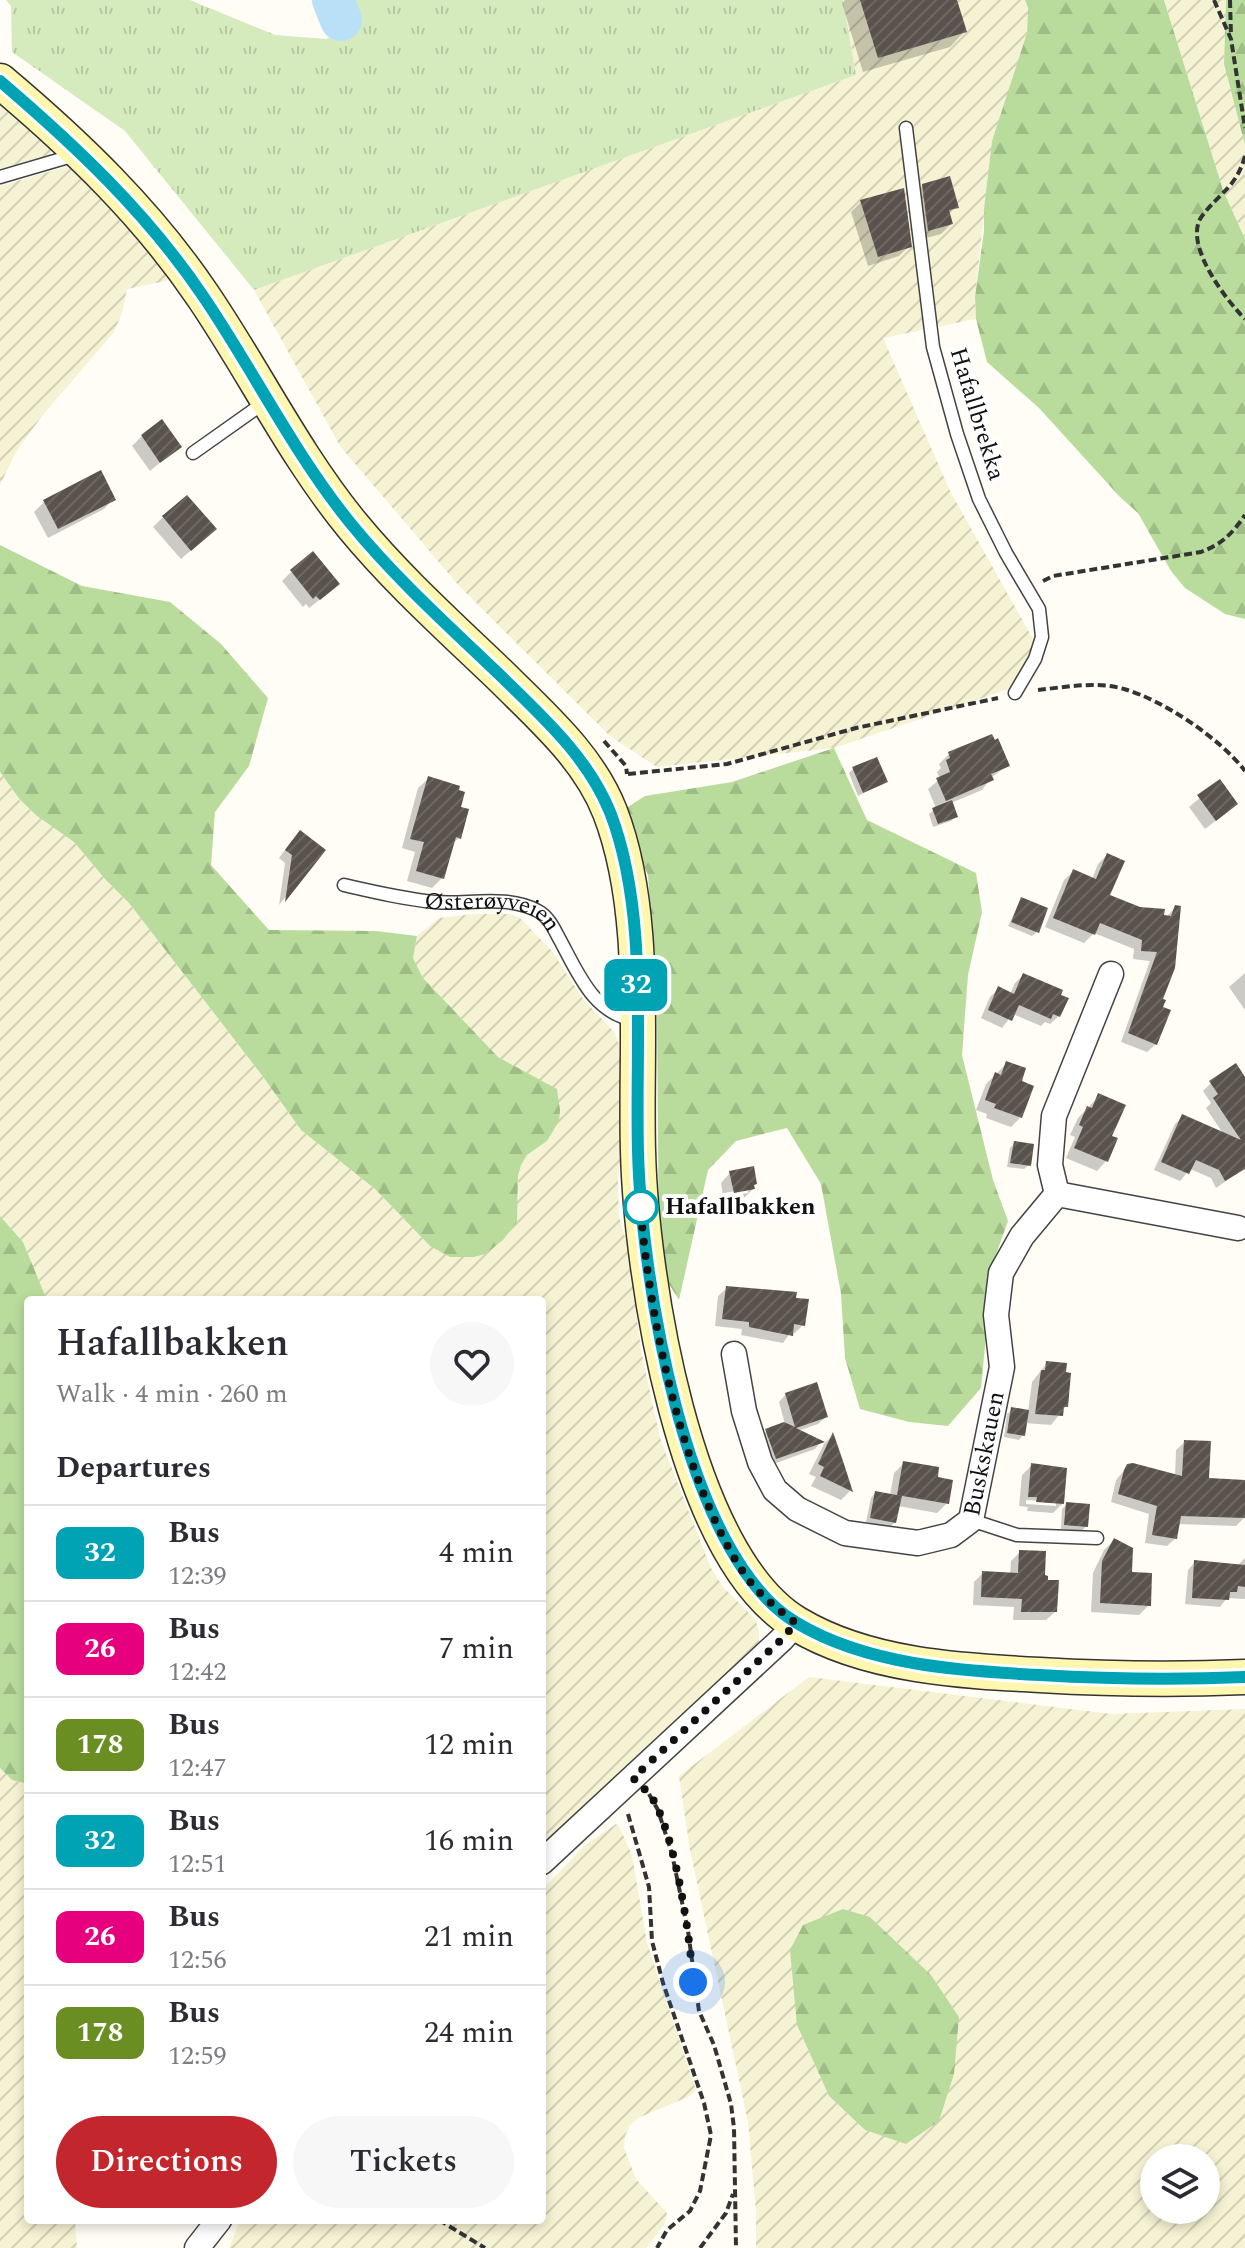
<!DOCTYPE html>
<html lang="en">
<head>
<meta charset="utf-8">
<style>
  body { margin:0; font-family:Spectral,serif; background:#f7f7f7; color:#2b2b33; height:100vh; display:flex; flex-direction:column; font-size:30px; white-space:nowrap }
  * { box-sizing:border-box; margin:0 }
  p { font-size:26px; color:#7c7c81 }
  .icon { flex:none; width:44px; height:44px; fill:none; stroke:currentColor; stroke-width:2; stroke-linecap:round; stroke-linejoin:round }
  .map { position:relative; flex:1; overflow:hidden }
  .panel { position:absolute; left:24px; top:1296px; width:522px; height:928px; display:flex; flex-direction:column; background:#fff; border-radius:8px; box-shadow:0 4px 12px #0003 }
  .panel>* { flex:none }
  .badge { padding:0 16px; border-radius:12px; font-size:28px; line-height:52px }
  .tools { position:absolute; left:1140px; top:2144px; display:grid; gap:16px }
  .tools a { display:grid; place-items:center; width:80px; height:80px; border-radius:50%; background:#fff; box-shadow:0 4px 12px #0003; font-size:40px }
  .you { position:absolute; width:40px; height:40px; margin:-20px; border:6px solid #fff; border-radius:50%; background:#1a73e8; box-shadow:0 0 0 12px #1a73e833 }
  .map>.badge { position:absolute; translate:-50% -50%; box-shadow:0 0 0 4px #fff }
  h2 { padding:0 32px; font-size:30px; line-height:72px }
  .round { display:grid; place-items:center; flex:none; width:84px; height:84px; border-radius:42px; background:#f7f7f7 }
  .overview { display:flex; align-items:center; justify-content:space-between; height:136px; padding:0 32px }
  h1 { font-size:38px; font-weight:600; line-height:60px }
  .action { display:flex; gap:16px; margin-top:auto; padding:16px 32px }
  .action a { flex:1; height:92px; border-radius:48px; background:#c4262e; color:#fff; font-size:32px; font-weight:600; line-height:92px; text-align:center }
  .action a+a { background:#f7f7f7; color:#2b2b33 }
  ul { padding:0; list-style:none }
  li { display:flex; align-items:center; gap:24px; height:96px; padding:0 32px; border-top:2px solid #e1e1e2 }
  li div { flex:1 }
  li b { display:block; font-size:30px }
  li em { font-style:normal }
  li .badge { min-width:88px; font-weight:700; text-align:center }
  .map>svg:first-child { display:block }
  .farmland { fill:url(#farmland-furrows); fill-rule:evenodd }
  .grass { fill:url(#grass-tufts) }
  .forest { fill:url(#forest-firs) }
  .shadow { fill:#0003; fill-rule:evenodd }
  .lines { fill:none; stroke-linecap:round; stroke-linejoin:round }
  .river { stroke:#b9e0f7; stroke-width:42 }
  .building { fill:url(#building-hatch) }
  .service-casing { stroke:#444; stroke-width:15 }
  .minor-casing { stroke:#444; stroke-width:27 }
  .secondary-casing { stroke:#333; stroke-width:37 }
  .path { stroke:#333; stroke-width:4; stroke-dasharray:8 4; stroke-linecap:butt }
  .service { stroke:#fff; stroke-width:12 }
  .minor { stroke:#fff; stroke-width:24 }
  .secondary { stroke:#fff6b0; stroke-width:34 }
  .line-casing { stroke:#fff; stroke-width:18 }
  .line { stroke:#00a3b4; stroke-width:12 }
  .walk { stroke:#111; stroke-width:8; stroke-dasharray:0 14.4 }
  .stop-dot { fill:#fff; stroke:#00a3b4; stroke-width:4 }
  .labels { text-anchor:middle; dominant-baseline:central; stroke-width:8; stroke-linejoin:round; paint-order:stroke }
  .street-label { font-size:24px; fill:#111; stroke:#fff }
  .stop-label { font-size:24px; font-weight:bold; fill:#111; stroke:#fff; text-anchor:start }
</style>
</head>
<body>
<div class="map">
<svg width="1245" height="2248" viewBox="0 0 1245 2248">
  <defs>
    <pattern id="farmland-furrows" width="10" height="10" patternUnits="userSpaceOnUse" patternTransform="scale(2)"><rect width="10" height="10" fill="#f6f3d4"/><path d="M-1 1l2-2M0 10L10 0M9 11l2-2" fill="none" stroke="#d2cfb5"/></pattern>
    <pattern id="grass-tufts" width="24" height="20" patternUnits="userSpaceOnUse" patternTransform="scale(2)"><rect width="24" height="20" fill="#d5ebbd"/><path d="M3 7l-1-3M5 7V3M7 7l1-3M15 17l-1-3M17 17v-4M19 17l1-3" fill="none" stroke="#b6c8a1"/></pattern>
    <pattern id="forest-firs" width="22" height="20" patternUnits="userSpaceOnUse" patternTransform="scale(2)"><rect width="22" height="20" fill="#b9dc9c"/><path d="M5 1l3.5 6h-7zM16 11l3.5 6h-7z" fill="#9ebc85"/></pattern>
    <pattern id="building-hatch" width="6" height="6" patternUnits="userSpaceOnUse" patternTransform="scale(2)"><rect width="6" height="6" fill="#5a524d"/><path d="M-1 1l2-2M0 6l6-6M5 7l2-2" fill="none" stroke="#6d6662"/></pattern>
  </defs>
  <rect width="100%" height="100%" fill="#fffdf5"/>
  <path class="farmland" d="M843,0H1025L1028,8L1027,33L1021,56L992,141L975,297L976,319L883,338L950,491L1033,639V656L1018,686L834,748L657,767L610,736L460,587L340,446L254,290L856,75Z
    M1164,0H1226L1224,64L1245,145V239L1223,190Z
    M0,97L52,142L51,155L0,169Z
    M65,167L86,173L123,209L171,280L127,289L123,310L114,332L42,416L16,452L0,485V186Z
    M0,772L20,801L37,816L74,842L105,879L129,903L261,1074L301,1130L375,1189L430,1246L519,1199L518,1176L521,1165L527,1155L547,1141L556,1089L498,1057L423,978L413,958L417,936L439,918L474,914H509L520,918L552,951L583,999L615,1033L622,1054V1139L618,1182L619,1216L628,1248L641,1350L660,1438L711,1568L723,1587L755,1619L759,1630V1641L747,1660L542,1846V1300H47L23,1242L0,1216Z
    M809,1677L1111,1714L1245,1709V2248H756V2211L748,2122L690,1850L679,1776ZM870,1917L930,1975L959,2017L865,2130L829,2096L797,2025ZM1154,2158H1206V2210H1154Z
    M0,1768L12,1780L28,1784V2220H75L77,2248H0Z
    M616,1824L619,1826L632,1855L647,1943L696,2090L688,2097L638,2118L630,2125L625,2136L624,2148L636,2179L667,2213L664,2225L646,2248H229L240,2220H542V1890L585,1845Z"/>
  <path class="grass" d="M6,0H190L275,35L326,39L339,33L330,0H843L856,75L254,290L125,131L12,52L11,6Z"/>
  <path class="forest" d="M1025,0H1164L1223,190L1245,239V619L1225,614L1185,588L1171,571L1138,513L1120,497L1039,408L987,362L976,319L975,297L984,231V209L992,141L1027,33L1028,8Z
    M1226,0H1245V145L1224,64Z
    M0,545L82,586L170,602L221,644L268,698L249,766L215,812L211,865L269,930L376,931L417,936L413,958L423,978L498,1057L557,1089L560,1110L559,1121L547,1141L527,1155L521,1165L518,1176L517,1222L503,1240L485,1254L474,1257H450L430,1246L375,1189L301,1130L261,1074L129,903L105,879L74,842L37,816L20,800L0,772Z
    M834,748L867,820L976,873L982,912L968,975L962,1055L993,1180L1008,1221L993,1263L981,1388L948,1426L909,1422L860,1409L845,1358L841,1294L821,1184L787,1128L736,1141L708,1170L679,1300L659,1268L657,1012L648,875L620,812L645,796L732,782Z
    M0,1216L23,1242L47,1300H28V1784L12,1780L0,1768Z
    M843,1909L870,1917L931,1975L959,2017L954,2074L939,2121L906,2144L865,2130L829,2096L797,2025L790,1950L803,1925Z"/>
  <path class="shadow" d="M845,0H955L965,31L950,47L863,72L842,3Z
    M923,185L956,207L948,215L951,224L941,234L918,240L913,195Z
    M861,202L909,246L899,256L868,266L851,212Z
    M142,436L179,447L150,471L132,446Z
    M100,473L113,499L104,509L48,538L34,512L44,502Z
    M163,517L204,539L181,559L153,527Z
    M291,572L327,594L309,608L306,604L303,607L282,581Z
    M949,754L1008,765L991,778L982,790L951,803L956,816L951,821L933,827L929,814L936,808L928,789L940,779L937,772L941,768L939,764Z
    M853,769L885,782L858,796L849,773Z
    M428,779L458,808L459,838L451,845L442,878L432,888L407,881L415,852L402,848L418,788Z
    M1220,781L1226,813L1205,829L1189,807Z
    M292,840L323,851L279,905L285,863L279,858Z
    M1107,855L1108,896L1162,917L1167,916L1176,907L1156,1044L1147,1052L1121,1042L1150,961L1133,959L1134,949L1094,933L1084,943L1045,927L1064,880L1073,872L1092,879L1098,864Z
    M1022,899L1037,932L1032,936L1008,926Z
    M1245,973V1010L1229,987Z
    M1023,975L1059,1016L1050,1024L1045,1022L1041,1026L1013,1014L1002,1028L981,1018L990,997L998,989L1010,994L1015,983Z
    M1007,1063L1019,1082L1021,1117L1011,1127L986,1118L987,1114L976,1110L986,1084Z
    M1245,1080V1168L1216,1188L1211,1178L1190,1169L1180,1181L1154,1170L1175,1124L1183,1116L1224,1135L1206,1108L1211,1103L1203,1091L1211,1083Z
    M1099,1096L1109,1138L1106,1161L1097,1171L1066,1158L1075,1137L1070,1135L1078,1118Z
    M1014,1144L1029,1165L1024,1169L1007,1167L1010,1148Z
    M730,1173L753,1189L743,1199L724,1202L721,1183ZM748,1189V1193L724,1197V1193Z
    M727,1288L794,1299L803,1325L795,1333L791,1332L783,1343L741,1335L742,1329L715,1326L718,1296Z
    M1047,1363L1066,1406L1051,1425L1025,1423L1023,1435L1019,1440L1004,1437L1007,1414L1012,1410L1028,1412L1032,1382Z
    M786,1394L826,1417L818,1424L798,1431L821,1442L815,1449L768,1466L759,1439L767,1431L785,1424L779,1402Z
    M832,1436L850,1491L841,1500L811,1486L816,1477L809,1474L824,1444Z
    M1185,1442L1207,1480L1245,1482L1244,1518L1236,1526L1178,1524L1176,1538L1167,1546L1145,1543L1149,1514L1111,1502L1116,1480L1128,1466L1175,1476L1176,1450Z
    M904,1463L935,1478L947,1503L937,1513L898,1506L895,1522L890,1527L866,1522L871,1498L875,1493L890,1496L894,1473Z
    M1032,1465L1063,1503L1053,1513L1027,1511L1028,1507L1019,1506L1022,1475ZM1026,1500L1056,1502V1506L1026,1504Z
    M1067,1504L1086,1526L1082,1531L1061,1529L1062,1509Z
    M1114,1540L1149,1605L1139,1615L1091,1612L1093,1573L1104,1550Z
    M1020,1552L1043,1577L1055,1612L1046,1620H1013L1014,1607L973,1605L974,1582L983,1573L1010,1575L1011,1561Z
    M1245,1558V1599L1227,1598L1220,1607L1185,1604L1188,1570L1195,1562L1237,1566Z"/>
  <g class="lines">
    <path class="river" d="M333,0L341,20"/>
  </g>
  <path class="building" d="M860,0H957L967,32L878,58Z
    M950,176L959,208L949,210L953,224L928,231L922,184Z
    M904,188L912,247L878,257L860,200Z
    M162,419L182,447L160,463L141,435Z
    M101,470L116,500L58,529L43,500Z
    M187,495L217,529L191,551L162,516Z
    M313,551L340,584L320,600L316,596L313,599L290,570Z
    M992,734L995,740L998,738L1010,766L991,774L994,780L946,801L936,778L950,772L946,760L950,758L948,752Z
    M877,757L888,782L863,793L852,767Z
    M428,776L460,786L459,790L465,792L461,807L469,809L461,839L456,837L444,879L416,871L424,842L410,839Z
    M1220,779L1238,804L1216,821L1197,795Z
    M952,800L958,817L938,824L932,808Z
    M300,830L326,850L285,902L292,855L285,850Z
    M1107,853L1125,861L1110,895L1140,907L1165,909L1164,915L1171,916L1175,905L1181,906L1175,968L1163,999L1166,1000L1163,1007L1171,1010L1157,1045L1128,1033L1157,952L1141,951L1142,940L1100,923L1095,935L1053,918L1073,869L1096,879Z
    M1021,897L1048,908L1039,933L1011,922Z
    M1023,973L1063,990L1061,995L1069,998L1060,1017L1053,1014L1051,1019L1019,1005L1012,1021L988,1010L998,986L1014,994Z
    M1006,1061L1026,1068L1022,1081L1034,1086L1022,1118L994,1108L996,1104L985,1100L995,1072L1001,1075Z
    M1236,1063L1245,1077V1169L1225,1181L1219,1170L1196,1160L1189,1174L1161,1162L1182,1114L1241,1140L1213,1098L1218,1094L1209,1081Z
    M1098,1093L1126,1105L1112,1136L1118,1138L1108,1162L1074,1148L1083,1127L1079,1125L1087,1106L1092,1108Z
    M1014,1141L1034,1144L1031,1166L1010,1163Z
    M754,1166L757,1184L754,1185L755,1189L734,1193L729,1171Z
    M726,1286L797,1292L796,1298L809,1299L805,1326L794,1324L793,1336L749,1327V1322L722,1319Z
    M1046,1361L1067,1363L1066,1372L1071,1373L1068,1407H1064L1063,1416L1035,1414L1041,1370H1045Z
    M817,1382L828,1417L796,1428L825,1442L776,1459L765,1429L784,1422L795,1427L785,1393Z
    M1011,1407L1029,1410L1025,1436L1007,1433Z
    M833,1432L844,1464L853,1492L820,1476L824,1467L818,1464Z
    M1184,1440L1211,1441L1209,1478L1245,1480V1518L1181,1516L1177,1539L1152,1535L1157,1506L1118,1494L1124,1470L1127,1464L1133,1463L1182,1476Z
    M903,1461L939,1467L938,1477L953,1480L949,1504L897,1495Z
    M1031,1463L1067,1468L1064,1504L1036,1502L1037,1497H1028Z
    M875,1491L902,1496L896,1523L870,1518Z
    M1066,1502L1090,1504L1088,1527L1064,1525Z
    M1114,1538L1133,1548L1132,1572L1152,1573L1151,1606L1100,1603L1102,1561Z
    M1019,1550L1046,1551L1045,1575L1048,1576V1580H1059L1057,1612H1021L1022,1599L981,1597L982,1571L1018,1573Z
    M1194,1560L1245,1565V1587L1238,1586L1237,1592H1230L1229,1600L1192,1598Z"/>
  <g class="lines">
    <g class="service-casing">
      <g id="service">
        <path d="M906,128L933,347L957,434L979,499L1006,553L1039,609L1042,637L1035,659L1015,693"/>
        <path d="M0,177L65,158L74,150"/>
        <path d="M193,453L265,402"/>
        <path id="s1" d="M344,885C374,892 404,899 435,902C467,905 507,894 538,911C549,917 554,929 560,940C578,973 594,1015 636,1020"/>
        <path d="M971,1520L1017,1535L1097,1538"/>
      </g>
    </g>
    <g class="minor-casing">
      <g id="minor">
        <path d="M1057,1194L1050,1165L1054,1116L1111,974"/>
        <path id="s2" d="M734,1354L744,1411L760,1462L775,1490L797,1509L845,1533L918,1543L951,1535L971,1520L1002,1367L996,1315L1001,1273L1022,1236L1057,1194L1238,1228"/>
        <path d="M542,1862L782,1639L796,1623"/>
        <path d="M197,2248L219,2220"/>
      </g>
    </g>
    <g class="secondary-casing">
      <path id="secondary" d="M0,81C76,145 147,213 203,296C254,371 294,454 352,525C398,581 452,629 504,679C544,719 589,758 610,812C649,913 635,1043 638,1151C641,1273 683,1556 797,1624C867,1666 960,1671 1040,1675C1108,1679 1177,1680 1245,1677"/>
    </g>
    <path class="path" d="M1214,0L1231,39L1245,128
      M1230,0L1231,36
      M1245,156C1236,188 1220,192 1202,216C1182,243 1226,300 1245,319
      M1043,581L1053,576L1201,552C1222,544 1232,534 1245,515
      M1038,690C1066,687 1096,681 1124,689C1163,700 1221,739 1245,771
      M604,741L626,766L627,774
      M628,774L727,764L856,728L998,698
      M649,1794L658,1810L672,1854L688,1931L699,2011L714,2045L731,2104L734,2128L736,2248
      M628,1814L649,1887L652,1941L663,1983L704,2103L711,2135L700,2191L690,2211L667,2230L657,2248
      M439,2220L485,2248
      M700,2248L726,2213L733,2194"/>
    <use href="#service" class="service"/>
    <use href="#minor" class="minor"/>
    <use href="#secondary" class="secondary"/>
  </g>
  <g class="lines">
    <g class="line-casing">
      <path id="line" d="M0,81C76,146 147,213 203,296C254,371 294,454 352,525C398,581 452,629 504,679C545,719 588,758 610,812C649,912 635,1044 638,1151C641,1273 684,1557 797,1623C867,1665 960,1671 1040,1675C1108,1679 1177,1680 1245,1677"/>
    </g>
    <use href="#line" class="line"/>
    <path class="walk" d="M641,1207L640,1203C649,1315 681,1477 743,1572C756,1592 777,1609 796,1623L782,1639L633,1778C641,1785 648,1792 654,1801C676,1841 690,1935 693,1982"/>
  </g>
  <circle class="stop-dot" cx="641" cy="1207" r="16"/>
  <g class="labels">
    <g class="street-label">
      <text transform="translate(977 414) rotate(73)">Hafallbrekka</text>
      <text stroke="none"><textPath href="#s1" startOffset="152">Østerøyveien</textPath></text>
      <text stroke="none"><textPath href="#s2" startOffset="426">Buskskauen</textPath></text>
    </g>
    <g class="stop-label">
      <text x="665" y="1207">Hafallbakken</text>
    </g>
  </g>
</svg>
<div class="tools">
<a><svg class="icon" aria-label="layers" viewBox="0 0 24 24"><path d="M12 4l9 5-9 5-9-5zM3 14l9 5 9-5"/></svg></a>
</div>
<div class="you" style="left:693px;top:1982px"></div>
<b class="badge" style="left:636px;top:985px;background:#00a3b4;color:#fff">32</b>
<section class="panel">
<div class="overview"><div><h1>Hafallbakken</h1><p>Walk · 4 min · 260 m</p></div><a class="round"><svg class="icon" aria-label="heart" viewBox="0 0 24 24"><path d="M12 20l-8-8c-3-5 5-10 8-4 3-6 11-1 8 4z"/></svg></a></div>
<h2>Departures</h2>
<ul>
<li><span class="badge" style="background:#00a3b4;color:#fff">32</span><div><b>Bus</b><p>12:39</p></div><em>4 min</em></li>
<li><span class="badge" style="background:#e6007e;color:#fff">26</span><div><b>Bus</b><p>12:42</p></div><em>7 min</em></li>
<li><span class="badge" style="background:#6b8e23;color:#fff">178</span><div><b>Bus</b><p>12:47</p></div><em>12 min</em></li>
<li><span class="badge" style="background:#00a3b4;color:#fff">32</span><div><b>Bus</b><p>12:51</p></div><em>16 min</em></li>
<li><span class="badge" style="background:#e6007e;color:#fff">26</span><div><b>Bus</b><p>12:56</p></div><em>21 min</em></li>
<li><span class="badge" style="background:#6b8e23;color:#fff">178</span><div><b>Bus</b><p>12:59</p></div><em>24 min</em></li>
</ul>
<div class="action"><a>Directions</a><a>Tickets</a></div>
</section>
</div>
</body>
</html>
